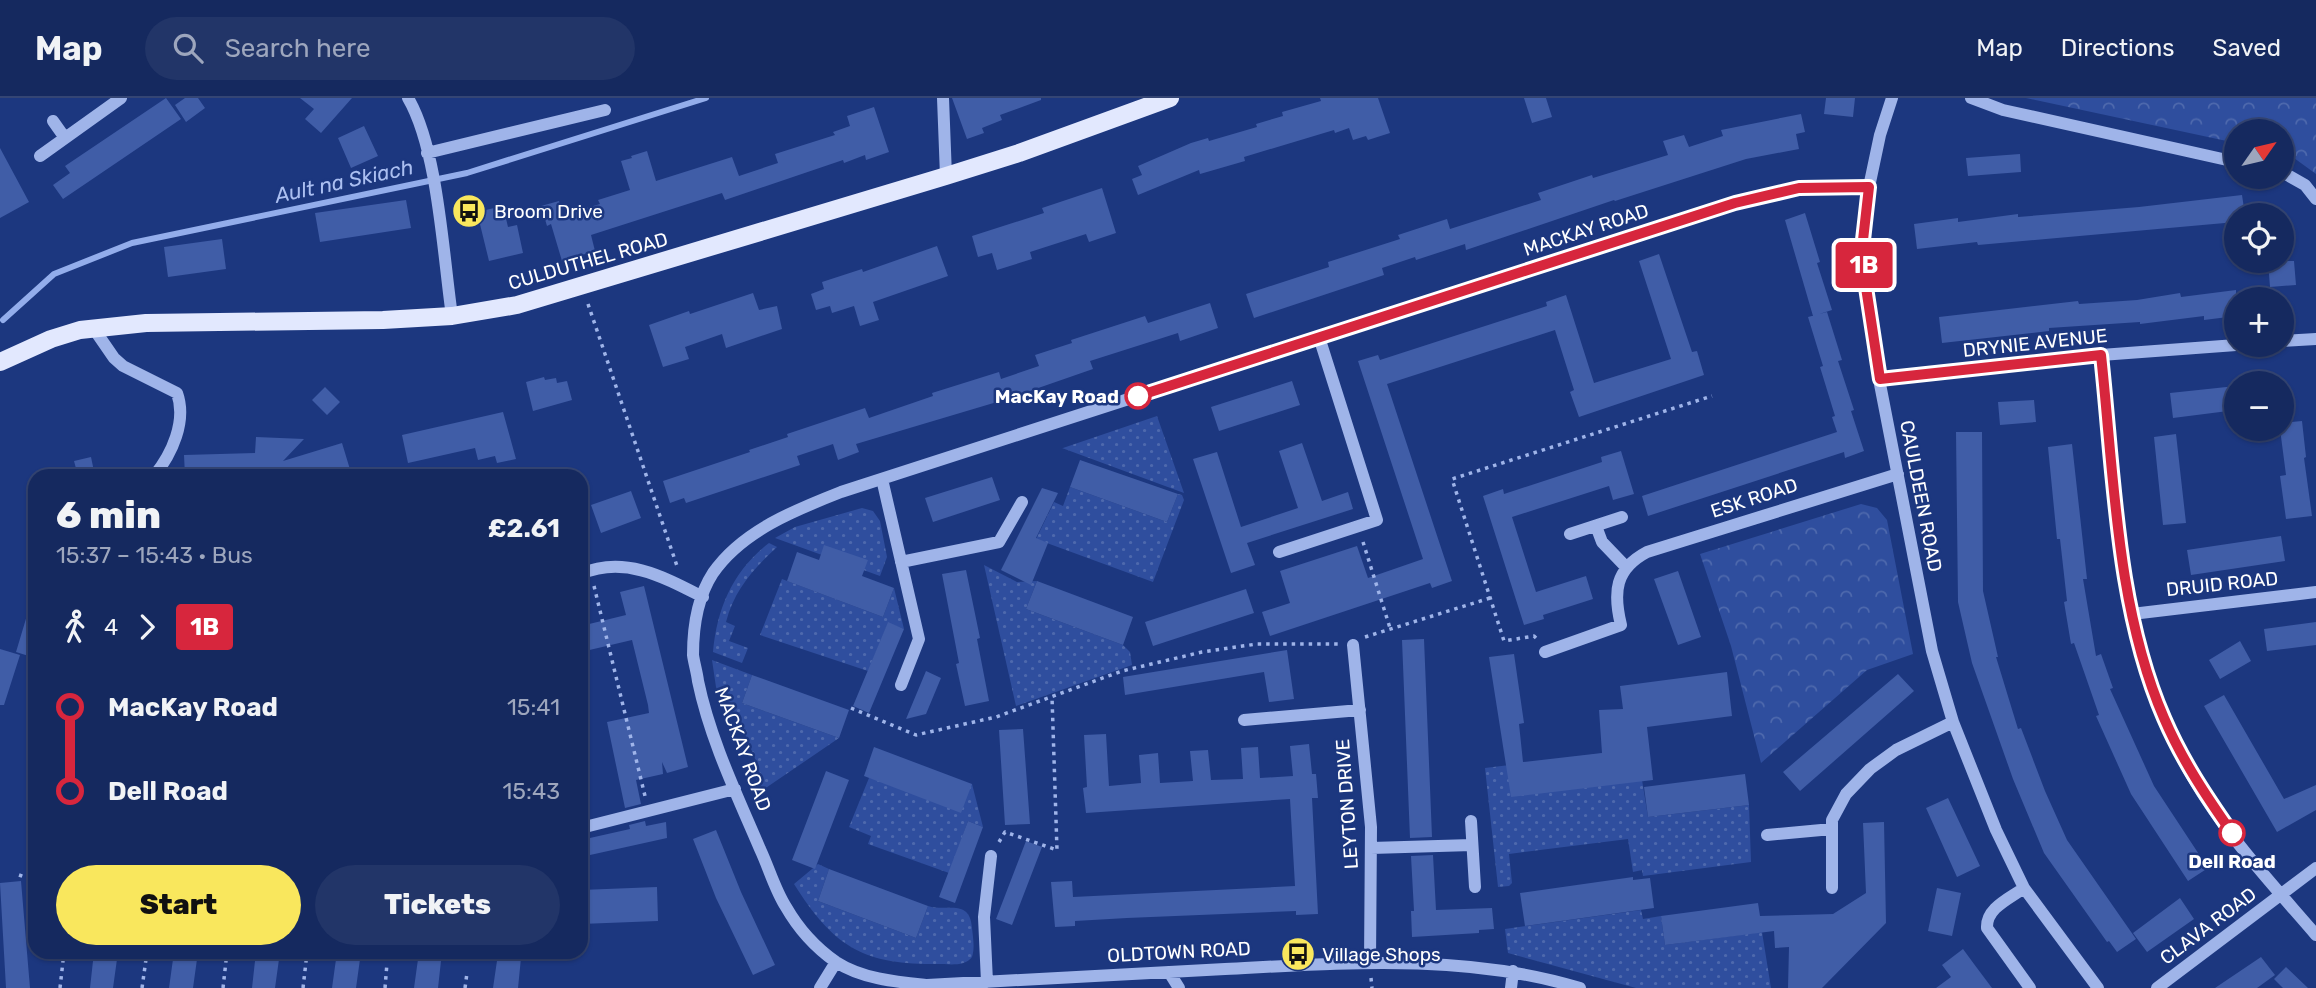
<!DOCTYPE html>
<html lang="en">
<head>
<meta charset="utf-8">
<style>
  body { margin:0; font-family:Rubik,sans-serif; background:#223568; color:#f1f3f6; height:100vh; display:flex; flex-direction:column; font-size:26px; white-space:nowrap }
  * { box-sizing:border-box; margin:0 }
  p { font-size:23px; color:#9da6bd }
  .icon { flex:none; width:38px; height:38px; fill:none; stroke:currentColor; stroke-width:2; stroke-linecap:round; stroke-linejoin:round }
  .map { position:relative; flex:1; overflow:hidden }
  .sheet { position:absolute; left:28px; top:371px; width:560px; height:490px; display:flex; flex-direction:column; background:#15295f; border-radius:21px; box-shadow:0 2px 5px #0004,0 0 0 2px #344574 }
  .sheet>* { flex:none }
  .badge { padding:0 14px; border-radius:5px; font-size:24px; line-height:46px }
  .needle { width:46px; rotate:56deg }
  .buttons { position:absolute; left:2224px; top:21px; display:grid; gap:14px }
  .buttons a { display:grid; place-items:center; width:70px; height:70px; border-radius:50%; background:#15295f; box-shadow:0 2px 5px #0004,0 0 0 2px #344574; font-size:35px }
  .map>.badge { position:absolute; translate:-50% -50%; box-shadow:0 0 0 4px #fff }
  .legs { display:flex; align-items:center; gap:10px; height:77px; padding:0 28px; font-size:23px }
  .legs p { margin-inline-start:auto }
  .overview { display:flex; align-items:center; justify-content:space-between; height:119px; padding:0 28px }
  h1 { font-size:38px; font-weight:800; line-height:52px }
  .primary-button { display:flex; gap:14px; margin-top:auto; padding:14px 28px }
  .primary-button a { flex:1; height:80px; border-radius:42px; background:#f9e75d; color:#111; font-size:28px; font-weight:800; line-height:80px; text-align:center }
  .primary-button a+a { background:#223568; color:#f1f3f6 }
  ul { padding:0 28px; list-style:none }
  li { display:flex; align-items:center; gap:24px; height:84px; font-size:26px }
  li i { display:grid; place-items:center; width:10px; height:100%; margin:0 9px; background:currentColor }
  li i::after { content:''; width:18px; height:18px; margin:-9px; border:5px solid; border-radius:50%; background:#15295f }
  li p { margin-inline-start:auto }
  li:first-child i { background:linear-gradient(#0000 50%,currentColor 0) }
  li:last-child i { background:linear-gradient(currentColor 50%,#0000 0) }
  header { display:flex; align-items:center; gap:42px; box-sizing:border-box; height:98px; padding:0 35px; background:#15295f; border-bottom:2px solid #344574 }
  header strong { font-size:33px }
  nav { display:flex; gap:38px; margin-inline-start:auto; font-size:24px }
  .search { width:490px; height:63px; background:#223568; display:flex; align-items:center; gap:18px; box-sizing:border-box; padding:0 24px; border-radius:38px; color:#9da6bd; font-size:26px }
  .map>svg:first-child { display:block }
  .grass { fill:url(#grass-dots) }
  .forest { fill:url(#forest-crowns) }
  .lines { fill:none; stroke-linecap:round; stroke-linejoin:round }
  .stream { stroke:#93adeb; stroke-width:6 }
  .building { fill:#405da7 }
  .path { stroke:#9fb4e9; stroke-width:3.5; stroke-dasharray:3.5 5; stroke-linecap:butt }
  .minor { stroke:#9fb4e9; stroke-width:12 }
  .major { stroke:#e2e8fe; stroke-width:18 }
  .line-1-casing { stroke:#fff; stroke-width:16 }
  .line-1 { stroke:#d7263d; stroke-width:10 }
  .stop-1-dot { fill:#fff; stroke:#d7263d; stroke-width:3.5 }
  .labels { text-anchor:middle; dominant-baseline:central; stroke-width:5; stroke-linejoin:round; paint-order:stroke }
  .poi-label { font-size:19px; fill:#fff; stroke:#1c377f; text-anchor:start }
  .street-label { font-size:19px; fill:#fff; stroke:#1c377f }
  .stop-label { font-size:19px; font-weight:bold; fill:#fff; stroke:#1c377f; text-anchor:end }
  .water-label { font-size:21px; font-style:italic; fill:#abbff1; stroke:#1c377f }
</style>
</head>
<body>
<header>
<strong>Map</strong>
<div class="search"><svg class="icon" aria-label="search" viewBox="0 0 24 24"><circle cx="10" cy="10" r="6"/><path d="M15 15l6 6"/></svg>Search here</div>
<nav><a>Map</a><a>Directions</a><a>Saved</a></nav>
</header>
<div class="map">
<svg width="2316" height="890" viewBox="0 0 2316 890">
  <defs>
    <pattern id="grass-dots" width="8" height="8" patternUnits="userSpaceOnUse" patternTransform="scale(1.75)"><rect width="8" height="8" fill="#2f4e9e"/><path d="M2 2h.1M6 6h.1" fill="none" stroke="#4e69ad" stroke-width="1.8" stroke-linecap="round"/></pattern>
    <pattern id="forest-crowns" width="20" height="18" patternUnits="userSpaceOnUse" patternTransform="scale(1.75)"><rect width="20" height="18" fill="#2f4e9e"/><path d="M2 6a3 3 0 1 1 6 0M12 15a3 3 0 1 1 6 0" fill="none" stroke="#4e69ad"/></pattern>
  </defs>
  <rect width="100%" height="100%" fill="#1c377f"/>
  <path class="grass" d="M1157,318L1184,395L1062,350H1063Z
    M1070,389L1167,424L1178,396L1182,397L1184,402L1153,484L1036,441L1054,404L1063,408Z
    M862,410L873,413L880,423L887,459L880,478L775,440L795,429Z
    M769,445L777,449C754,470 734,492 726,524L735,528L729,543L748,550L742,565L713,554C717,510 733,473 769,445Z
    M984,467L1017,484L1037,483L1026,511L1123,547L1130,554L1132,567L1016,608Z
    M782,481L883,519L894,490L904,531L888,525L868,573L760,537Z
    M712,562L752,577L742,605L839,640L757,696L756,663L742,629L720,599L716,589Z
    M1637,651L1648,719L1749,707L1751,764L1643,778L1642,772L1633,774L1628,741L1509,756L1512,785L1509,788L1498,789L1485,670Z
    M869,680L972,686L983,729L968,723L949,775L868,746L871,738L849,729Z
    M818,766L829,771L818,803L916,840L928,808C947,814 970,800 972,830C973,840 975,850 972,859C965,869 949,866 937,866C863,867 833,848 794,786Z
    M1641,812L1643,821L1661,818L1665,847L1762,834L1771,890H1636L1508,855L1505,831Z"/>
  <path class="forest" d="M2026,0H2316V76L2294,60L2282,56V33H2236V45Z
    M1861,406L1877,410L1887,422L1913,556L1867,572L1761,665L1731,548L1700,456Z"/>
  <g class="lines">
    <path class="stream" d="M3,222L54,176L132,145L467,75L706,0"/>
  </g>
  <path class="building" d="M166,0L181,21L63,101L53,87L70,75L65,68Z
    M185,0H198L205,10L186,24L175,7Z
    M300,0H352L321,35L305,21L314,11Z
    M952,0H1041V2L1000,17L1002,22L982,30L984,35L967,41Z
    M1320,0H1378L1390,35L1368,42L1366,38L1353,42L1349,30L1335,35L1334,32L1244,59L1245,63L1200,76L1199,72L1138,97L1132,81L1142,77L1138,68L1191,45L1208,40L1209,43L1257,29L1256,26L1283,18L1282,14L1321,3Z
    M1524,0H1546L1552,19L1532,25Z
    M1826,0H1855L1853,19L1824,16Z
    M874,9L889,54L866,62L865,57L844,65L843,62L725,102L722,95L591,137L595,153L562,163L551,126L547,128L541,108L559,103L563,117L600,106L598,102L630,92L621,63L632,60L631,58L647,53L656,83L732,59L739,78L778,65L775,56L835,37L833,34L850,28L847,18Z
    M1801,16L1805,34L1796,36L1799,51L1746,61L1615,103L1614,102L1466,152L1465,146L1416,162L1415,159L1382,170L1384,177L1254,220L1246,196L1329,169L1328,164L1400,141L1398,137L1447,121L1450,131L1541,102L1538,95L1592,77L1593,80L1668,57L1663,43L1684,37L1689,49L1723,38L1721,32Z
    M364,28L378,58L351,70L338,40Z
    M0,50L29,104L0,120Z
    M2020,56L2021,74L1968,78L1966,60Z
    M1102,90L1116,135L1089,144L1086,136L1030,154L1032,161L997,172L992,155L978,159L972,138L1044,115L1042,110Z
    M2242,97L2245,117H2236V124L1978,147L1977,144L1917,151L1914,126L1958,120V124L2018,116V119L2139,109Z
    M406,102L411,130L320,144L315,115Z
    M503,108L508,129L517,127L523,155L489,163L477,114Z
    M1805,115L1820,164L1817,165L1832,212L1813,218L1785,122Z
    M222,141L226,171L168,179L164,149Z
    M937,148L948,178L873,204L879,222L860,228L854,208L832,215L830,208L816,212L811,196L824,191L822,184L862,171L863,174Z
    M1659,156L1692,254L1697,253L1704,277L1579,319L1570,294L1574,292L1555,232L1387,286L1452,483L1432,490L1430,485L1270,538L1262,514L1290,505L1280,473L1357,448L1368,480L1423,461L1358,263L1378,257L1380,262L1547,208L1546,204L1566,197L1594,285L1671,261L1639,163Z
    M2268,163H2294L2296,187L2270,189Z
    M2236,192V218L2204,222V218L2140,226V224L2049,230V233L1942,245L1939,219L2078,203L2079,206L2137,202L2180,195L2181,199Z
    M753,195L759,212L777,208L782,231L726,250L722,236L685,249L689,261L663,269L649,227L689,213L690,216Z
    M1210,205L1218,230L1180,243L1178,235L1090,263L1093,271L1007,301L856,346L859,354L838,362L833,346L797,358L800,367L686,405L684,400L670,405L663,383L750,354L749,352L788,339L787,336L865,310L869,320L933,298L932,295L999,274L1001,281L1039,268L1035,257L1072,245L1071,242L1145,218L1148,225Z
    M1827,214L1842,262L1838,263L1854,312L1851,313L1864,353L1845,360L1844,354L1648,418L1642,398L1837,334L1832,319L1835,318L1820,269L1823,268L1808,219Z
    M544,279L545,282L556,280L557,285L567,283L572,302L533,313L526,284Z
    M1292,283L1300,307L1219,333L1211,309Z
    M2236,288V312L2173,320L2170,295Z
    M325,289L340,304L327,317L312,302Z
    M2034,302L2036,324L2000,327L1998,304Z
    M503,314L516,361L497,365L495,358L478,362L475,350L408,365L402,337Z
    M2302,323L2306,359L2304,360L2312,418L2286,421L2280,378L2286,377L2280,331L2282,325Z
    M1956,334H1982L1983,493L1998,559H1996L2018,631L2021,630L2045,693L2067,742L2136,841L2117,854L2109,843L2107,844L2044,755L2013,681L1972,565L1958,504Z
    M2176,336L2186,425L2163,427L2154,339Z
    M256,339L304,341L283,363L342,345L352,378L226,373V378H185L184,357L255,355Z
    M1302,345L1322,403L1348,394L1353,411L1247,445L1255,467L1231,475L1193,361L1217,354L1241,429L1298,410L1279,353Z
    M2072,346L2087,481H2083L2096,558L2101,556L2113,590L2110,591L2154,688L2208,770L2188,783L2131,696L2096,618L2099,617L2074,545L2071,546L2064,504L2067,503L2060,441H2057L2048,349Z
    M1621,353L1634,396L1613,402L1609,388L1512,419L1536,494L1586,478L1593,501L1543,517L1544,521L1524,527L1483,398L1503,391L1504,396L1602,364L1601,359Z
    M91,359L95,378H78L74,363Z
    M1080,362L1178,396L1167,424L1070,389Z
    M992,379L1000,402L933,424L925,400Z
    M1042,390L1058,395L1036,440L1048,445L1031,487L1001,472Z
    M631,393L641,420L601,435L591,407Z
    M2281,438L2285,463L2191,477L2187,452Z
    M824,447L868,462L862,478L894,490L883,519L787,483L797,454L819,462Z
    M966,472L980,540L977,541L989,603L965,608L956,566L959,565L942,476Z
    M1678,473L1701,539L1678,547L1654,481Z
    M1037,483L1133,519L1123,547L1026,511Z
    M644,488L688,669L667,675L662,664L663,676L636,682L641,706L625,710L607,624L649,615L648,607L632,542L581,554V528L626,517L620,494Z
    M1246,491L1254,515L1153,548L1145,524Z
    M31,504H35V560L16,554Z
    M888,524L904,531L869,615L853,608Z
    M2316,524V547L2267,553L2264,531Z
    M1424,541L1432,739L1410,740L1402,542Z
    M2240,543L2251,563L2220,581L2209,562Z
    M0,551L20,557L4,607H0Z
    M1287,552L1294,601L1269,604L1264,574L1125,597L1123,579Z
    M1514,556L1524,625L1519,626L1523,664L1602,655L1599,612L1623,611L1620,588L1727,574L1732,618L1647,629L1653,682L1511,699L1489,559Z
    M926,573L941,580L926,616L906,621Z
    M1898,576L1914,593L1800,693L1783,674Z
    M752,577L849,612L839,640L742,605Z
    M2224,597L2284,701L2316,687V712L2277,734L2204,608Z
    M1023,631L1030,726L1005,727L999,632Z
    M1106,636L1109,688L1141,685L1139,657L1158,655L1160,685L1193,683L1190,653L1208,652L1211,682L1243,681L1241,650L1258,649L1260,680L1293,678L1290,648L1309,646L1312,676H1316L1318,700H1312L1318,816L1296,817V813L1127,820L1075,823V828L1055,829L1051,784L1072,783L1073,799L1295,788L1290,701L1086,715L1083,690L1087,689L1084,637Z
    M874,649L972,686L961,715L864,678Z
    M826,673L849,682L815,771L792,762Z
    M1745,676L1749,707L1648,719L1644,689Z
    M1948,700L1980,768L1957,779L1926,710Z
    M645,723L646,728L666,724L667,740L581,759V742L630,731L629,727Z
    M968,723L983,729L955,805L939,799Z
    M1884,724L1886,825L1822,890H1788L1789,849L1775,850L1774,833L1665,847L1661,818L1758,805L1760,818L1833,816L1866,795L1863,725Z
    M716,732L741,794L775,867L753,877L716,800L693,741Z
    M1026,743L1042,749L1012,827L996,821Z
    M1433,757L1436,812L1492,810L1494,831L1479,832V835L1412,839L1411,813H1414L1411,758Z
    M829,771L928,808L916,840L818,803Z
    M1633,779V782L1650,780L1654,810L1525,828L1520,795Z
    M21,783L30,890H6L0,785Z
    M657,789L658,823L581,826V792Z
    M1937,790L1961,795L1952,838L1928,833Z
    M2180,800L2194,821L2147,854L2133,835Z
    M1963,851L1974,866L1992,890H1936L1951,879L1942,867Z
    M94,854H118L113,890H90Z
    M174,854H198L193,890H169Z
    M256,854H280L275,890H252Z
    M337,854H361L356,890H332Z
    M419,854H442L438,890H414Z
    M498,856L521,860L518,890H493Z
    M2261,859L2275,877L2257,890H2215Z
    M2286,869L2308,890H2283L2274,881Z"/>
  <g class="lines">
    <path class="path" d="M588,206L677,468
      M1363,444L1390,530
      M594,488L645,698
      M1365,539L1490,500
      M1536,540L1534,538L1504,543L1452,381L1712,298
      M851,610L916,637L996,619L1122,573L1202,554L1257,546H1339
      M999,744L1005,734L1057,752L1052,599
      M19,777L35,783
      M509,854H525
      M1371,880L1372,890
      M60,890L64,854
      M142,890L147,854
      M223,890L227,854
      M303,890L307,855
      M385,890L387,865
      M465,890L467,875"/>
    <path class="minor" d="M408,0C438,51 443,157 452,218
      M943,0L946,78
      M1892,0L1880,37L1869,89L1863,142L1865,183L1879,281L1932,553L1953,624L1996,732L2024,790L2098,890
      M1971,0L2003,12L2236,64
      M53,23L65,40
      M427,55L605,12
      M40,58L121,0
      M2282,74L2305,87L2316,101
      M94,231L114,260L123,268L177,295C187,323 172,356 154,378
      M2282,243L2316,241
      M2101,257C2116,400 2119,551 2192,678C2225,736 2273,787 2316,837
      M1879,281L2101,257L2236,247
      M882,381L919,541L901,587
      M1596,428L1602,444L1626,469
      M1570,436L1622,419
      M1279,454L1377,422L1319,239
      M901,464L999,444L1022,404
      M581,476C624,457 664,479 703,499
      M2132,516L2316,494
      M1353,547L1371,729L1370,864
      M1545,554L1621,527C1613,494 1615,471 1647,454L1898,376
      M1244,622L1360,612
      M1471,723L1475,789
      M581,730L735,691
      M1767,737L1832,731
      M1371,750L1472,747
      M1832,790V722L1846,696L1870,671L1896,652L1953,624
      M2024,790C2009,801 1986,810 1987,830L2030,890
      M1169,874L1179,890
      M987,884L984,819L991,758
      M820,890L836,864
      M1511,890L1513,873
      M1580,890C1464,855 1344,865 1225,871C1126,876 1027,881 927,887C897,884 862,881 836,864C816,850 798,830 786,809C775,792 769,770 760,751C737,697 710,641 698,583C697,574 694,565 693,557C693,530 698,498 713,475C742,433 795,412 841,394L1735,105L1799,90L1869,89
      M2157,890L2316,770"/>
    <path class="major" d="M0,264L51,241L80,232L146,225L383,222L452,218L517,207L946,78L1019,55L1170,0"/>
  </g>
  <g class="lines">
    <g class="line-1-casing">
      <path id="line-1" d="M1138,298L1735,105L1799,90L1869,89L1863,142L1865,183L1880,281L2101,257C2114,376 2116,510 2164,620C2182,662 2206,698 2232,735"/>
    </g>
    <use href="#line-1" class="line-1"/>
  </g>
  <defs>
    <g id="bus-disc" transform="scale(1.75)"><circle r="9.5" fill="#f9e75d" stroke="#1c377f"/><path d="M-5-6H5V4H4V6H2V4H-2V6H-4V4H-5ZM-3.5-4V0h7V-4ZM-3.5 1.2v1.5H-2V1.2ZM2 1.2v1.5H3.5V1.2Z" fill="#111"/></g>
  </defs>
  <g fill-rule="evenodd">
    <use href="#bus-disc" x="469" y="113"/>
    <use href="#bus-disc" x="1298" y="856"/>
  </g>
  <g class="stop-1-dot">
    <circle cx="1138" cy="298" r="12"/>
    <circle cx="2232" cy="735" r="12"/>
  </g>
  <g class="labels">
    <g class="poi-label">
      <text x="494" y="113">Broom Drive</text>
      <text x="1322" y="856">Village Shops</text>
    </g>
    <g class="street-label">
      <text transform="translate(1586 132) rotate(-18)">MACKAY ROAD</text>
      <text transform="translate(588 163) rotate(-16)">CULDUTHEL ROAD</text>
      <text transform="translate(2035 245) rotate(-6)">DRYNIE AVENUE</text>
      <text transform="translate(1921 398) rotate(79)">CAULDEEN ROAD</text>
      <text transform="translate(1754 400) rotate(-18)">ESK ROAD</text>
      <text transform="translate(2222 486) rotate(-6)">DRUID ROAD</text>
      <text transform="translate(743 651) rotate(70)">MACKAY ROAD</text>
      <text transform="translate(1347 706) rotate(-94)">LEYTON DRIVE</text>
      <text transform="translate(2208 828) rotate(-37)">CLAVA ROAD</text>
      <text transform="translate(1179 854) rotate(-3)">OLDTOWN ROAD</text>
    </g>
    <g class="stop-label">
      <text x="1119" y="298">MacKay Road</text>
      <text x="2232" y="763" text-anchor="middle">Dell Road</text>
    </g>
    <g class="water-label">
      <text transform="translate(344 83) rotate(-12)">Ault na Skiach</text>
    </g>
  </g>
</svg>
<div class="buttons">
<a><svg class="needle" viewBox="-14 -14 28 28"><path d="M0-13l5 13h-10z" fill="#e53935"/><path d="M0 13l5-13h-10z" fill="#9da6bd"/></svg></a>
<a><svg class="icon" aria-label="locate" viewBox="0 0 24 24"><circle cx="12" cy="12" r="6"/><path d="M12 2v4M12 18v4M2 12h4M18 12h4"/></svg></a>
<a>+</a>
<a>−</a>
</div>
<b class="badge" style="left:1864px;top:167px;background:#d7263d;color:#fff">1B</b>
<section class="sheet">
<div class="overview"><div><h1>6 min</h1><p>15:37 – 15:43 · Bus</p></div><b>£2.61</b></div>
<div class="legs"><svg class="icon" aria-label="walk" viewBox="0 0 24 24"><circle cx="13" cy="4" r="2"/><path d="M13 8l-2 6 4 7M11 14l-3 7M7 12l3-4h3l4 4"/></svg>4<svg class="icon" aria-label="forward" viewBox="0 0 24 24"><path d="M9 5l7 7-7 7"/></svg><b class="badge" style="background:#d7263d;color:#fff">1B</b></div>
<ul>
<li><i style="color:#d7263d"></i><b>MacKay Road</b><p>15:41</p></li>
<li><i style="color:#d7263d"></i><b>Dell Road</b><p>15:43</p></li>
</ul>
<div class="primary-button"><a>Start</a><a>Tickets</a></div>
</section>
</div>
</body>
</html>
